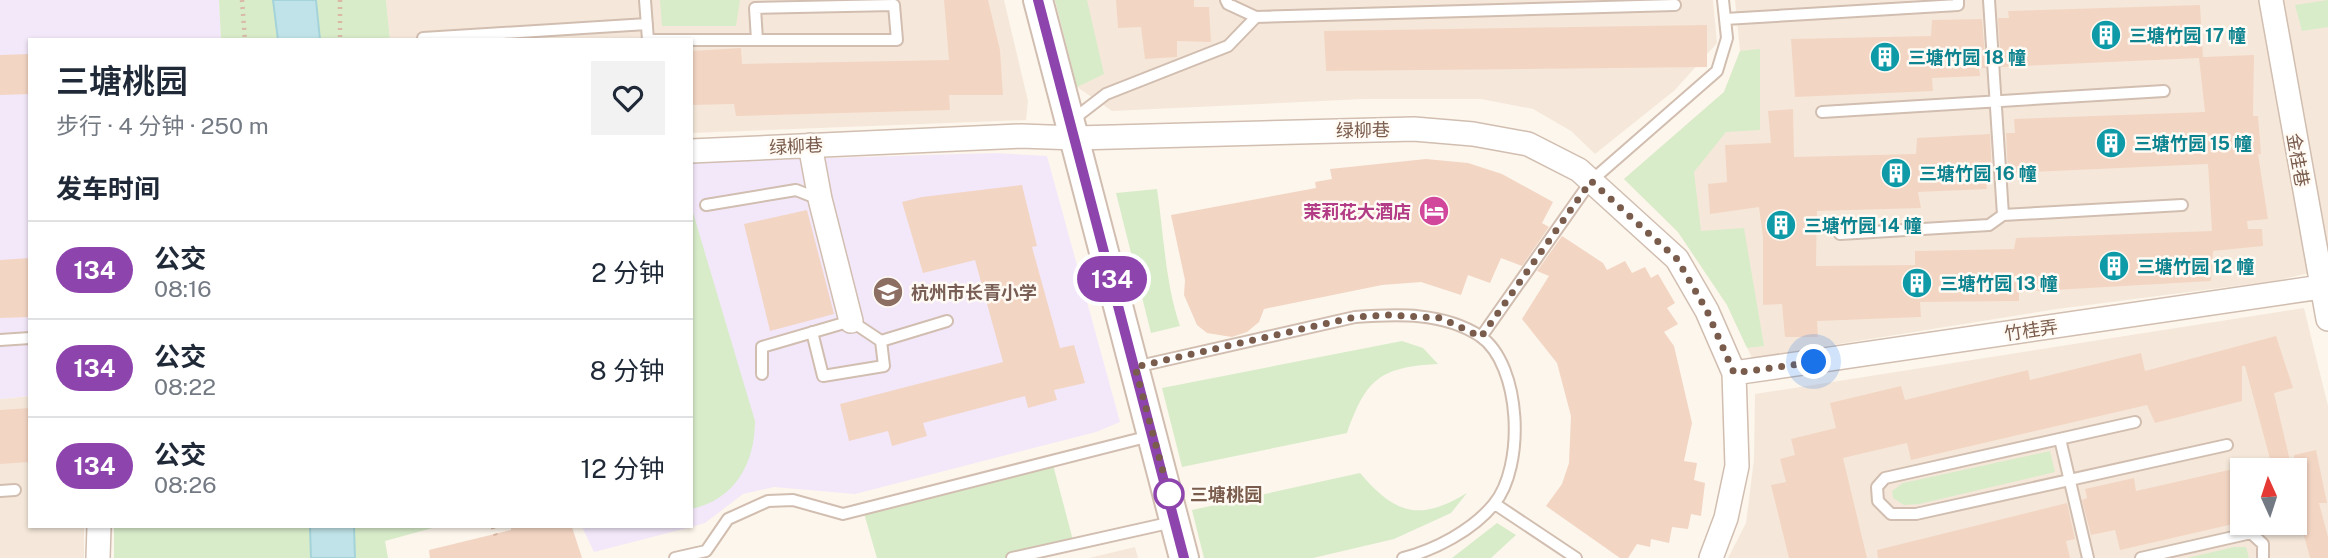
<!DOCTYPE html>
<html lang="zh">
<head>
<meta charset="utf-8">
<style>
  body { margin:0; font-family:"Public Sans","Noto Sans SC",sans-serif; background:#f2f2f3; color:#1f2937; height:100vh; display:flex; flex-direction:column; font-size:26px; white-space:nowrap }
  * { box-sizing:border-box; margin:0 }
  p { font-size:23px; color:#747a83 }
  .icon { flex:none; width:38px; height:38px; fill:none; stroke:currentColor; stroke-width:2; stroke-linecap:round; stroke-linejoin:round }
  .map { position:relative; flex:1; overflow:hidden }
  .details { position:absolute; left:28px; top:38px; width:665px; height:490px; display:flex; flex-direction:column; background:#fff; border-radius:0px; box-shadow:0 2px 5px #0004 }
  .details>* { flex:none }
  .badge { padding:0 14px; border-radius:23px; font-size:24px; line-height:46px }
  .needle { width:46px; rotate:357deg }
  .tools { position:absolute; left:2230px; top:458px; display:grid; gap:14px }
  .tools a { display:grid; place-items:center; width:77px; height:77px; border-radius:0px; background:#fff; box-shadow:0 2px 5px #0004; font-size:35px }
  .you { position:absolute; width:35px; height:35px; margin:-18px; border:5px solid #fff; border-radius:50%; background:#1a73e8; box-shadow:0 0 0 10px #1a73e833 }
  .map>.badge { position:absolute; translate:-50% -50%; box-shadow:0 0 0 4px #fff }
  h2 { padding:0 28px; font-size:26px; line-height:63px }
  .round { display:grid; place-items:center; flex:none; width:74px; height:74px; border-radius:0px; background:#f2f2f3 }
  .summary { display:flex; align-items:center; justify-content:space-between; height:119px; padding:0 28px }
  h1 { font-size:33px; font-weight:600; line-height:52px }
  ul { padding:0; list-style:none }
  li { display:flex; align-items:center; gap:21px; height:98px; padding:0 28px; border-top:2px solid #e0e1e3 }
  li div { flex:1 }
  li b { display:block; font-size:26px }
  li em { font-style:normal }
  li .badge { min-width:77px; font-weight:700; text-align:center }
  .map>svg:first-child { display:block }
  .residential { fill:#f5e8da; fill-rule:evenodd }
  .education { fill:#f3e8fa }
  .green { fill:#d8ecc9 }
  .water { fill:#bfe3e8; stroke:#a5d3da; stroke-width:2 }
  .building { fill:#f3d5c3 }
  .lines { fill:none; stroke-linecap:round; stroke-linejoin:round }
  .service-casing { stroke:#d1beb0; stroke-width:14 }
  .minor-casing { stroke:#d1beb0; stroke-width:26 }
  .tertiary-casing { stroke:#d1beb0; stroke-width:32 }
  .path { stroke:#d9b8a5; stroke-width:4.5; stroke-dasharray:2 5; stroke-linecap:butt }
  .service { stroke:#fff; stroke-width:10 }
  .minor { stroke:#fff; stroke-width:23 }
  .tertiary { stroke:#fff; stroke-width:28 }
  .line-casing { stroke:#fff; stroke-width:16 }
  .line { stroke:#8e44ad; stroke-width:10 }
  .walk { stroke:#7a5c4d; stroke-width:7; stroke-dasharray:0 12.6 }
  .stop-dot { fill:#fff; stroke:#8e44ad; stroke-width:3.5 }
  .labels { text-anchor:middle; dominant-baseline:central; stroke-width:5; stroke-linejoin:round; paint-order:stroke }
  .culture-label { font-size:18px; font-weight:bold; fill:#0d838f; stroke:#fffaf3; text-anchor:start }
  .street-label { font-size:18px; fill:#7a5c4d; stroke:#fffaf3 }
  .hotel-label { font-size:18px; font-weight:bold; fill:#b23c85; stroke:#fffaf3; text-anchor:end }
  .education-label { font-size:18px; font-weight:bold; fill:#785e54; stroke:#fffaf3; text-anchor:start }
  .stop-label { font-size:18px; font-weight:bold; fill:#7a5c4d; stroke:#fffaf3; text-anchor:start }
</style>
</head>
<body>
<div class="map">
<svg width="2328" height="558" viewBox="0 0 2328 558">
  <rect width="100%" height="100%" fill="#fdf6ec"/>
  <path class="residential" d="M386,0H1004L1028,101L1026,120L691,133V40H390Z
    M1055,0H1713L1717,43L1675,90L1595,154L1571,131L1533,109L1481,99H1364L1112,111L1077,87Z
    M1735,0H2328V269L2274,281L2057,309L1752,358L1727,305L1678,232L1624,179L1724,92L1740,51Z
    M2304,308L2328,406V558H1728L1746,523L1754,459L1755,394ZM2242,471H2294V523H2242Z
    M30,396V527H84V558H0V399Z
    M1135,547L1138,558H1089Z"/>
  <path class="education" d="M0,0H219L221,40H30V396L0,399Z
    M995,153L1047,156L1120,422L1096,432L855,494L774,487L743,494L705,523L691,527V162Z
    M582,527H691L594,552Z"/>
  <path class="green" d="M219,0H273L278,40H221Z
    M315,0H386L390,40H319Z
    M660,0H740L736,26H662Z
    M1055,0H1087L1104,74L1077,87Z
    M2328,0V27L2302,31L2295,5Z
    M1760,49V130L1726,132L1694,172L1701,231L1744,228L1764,346L1747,348L1727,305L1678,232L1624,179L1724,92L1740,51Z
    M1157,189C1164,235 1165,282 1180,326L1151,333L1116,193Z
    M691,206L755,421C755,463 735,500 691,509Z
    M1402,341L1423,348L1438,364C1380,367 1366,379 1347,433L1182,467L1162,388Z
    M2050,451L2055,472L1919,504L1904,505L1893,498L1892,491L1903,483Z
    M1052,461L1074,544L1012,558H877L863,510Z
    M1360,473C1395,514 1419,522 1467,493L1451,513L1394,539L1313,558H1204L1192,510Z
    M1497,523L1516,535L1491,558H1452Z
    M114,527H310L311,558H114Z
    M354,527H436L385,541L388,558H355Z
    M2234,547H2246L2249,558H2187Z"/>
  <path class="water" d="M273,0H316L320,40H278Z
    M310,527H354L355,558H311Z"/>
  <path class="building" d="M944,0H988L1000,50L1003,95H949L950,110L736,116L734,104L691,105V51L741,48L742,64L949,60Z
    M1116,0H1194V7H1209L1211,42L1177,41V57L1145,59L1141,27L1118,28Z
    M2200,5L2203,57L2254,55L2253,116H2258L2261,154H2258L2268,219L2247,221L2248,229H2262L2263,246L2213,251L2211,281L2019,292V301L1920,302L1921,317L1817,321L1818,337H1785L1782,304L1763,305V237L1759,207L1710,214L1708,184L1727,182L1725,145L1771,143L1768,111L1793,109L1794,157L1916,154L1917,138L1990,134L1992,174H1985L1987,189L1918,192L1921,208L1817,211L1816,266L1915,265V251L2014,249L2016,238L2212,231L2208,164L2008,173L2006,133H2015L2014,119L2205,112L2199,58L2001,67L1998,18H2009L2008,11Z
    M1982,19L1986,68H1979L1980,76L1932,78L1933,91L1795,97L1791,39L1931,36L1932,20Z
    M1707,25V67L1326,71L1324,31Z
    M30,54V94L0,95V55Z
    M1426,159L1468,163L1502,174L1553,202L1542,223L1549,227L1522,266L1501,258L1490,283L1468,275L1461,295L1421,282L1382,285L1264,309L1259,322L1247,332L1232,337L1207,333L1197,325L1184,295L1185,280L1171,215L1316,188L1315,182L1332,179L1330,169Z
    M1022,185L1037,246L1032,247L1060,348L1074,345L1085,383L1054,390L1057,400L1028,408L1025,396L923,423L927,436L892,446L888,431L849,441L840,404L1003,362L975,260L923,273L902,202L922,197Z
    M807,210L834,314L770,331L744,224Z
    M1562,236L1603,263L1607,270L1625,261L1632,273L1645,267L1651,278L1658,274L1675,303L1667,308L1678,324L1664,332L1674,346L1692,423L1684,461L1697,463L1694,480L1705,483L1701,516L1691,514L1688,529L1672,527L1669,543L1651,539L1650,547L1637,544L1628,558H1620L1546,506L1562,484L1569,463L1571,416L1557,363L1522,319L1549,276L1537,271Z
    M30,258V317L0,318V260Z
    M2276,336L2293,388L2274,393L2291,465L2273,470L2245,366H2242V401L2155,423L2147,405L1911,460L1907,443L1843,458L1867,558H1789L1771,485L1786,482L1780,459L1795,455L1791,439L1836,428L1830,403L1901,386L1905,400L2028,370L2030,380L2141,353L2145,371Z
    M30,408V462L0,464V410Z
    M2316,450L2327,503H2319L2328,537V558H2310L2303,532L2294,531V455Z
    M2242,467V522L2120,550L2115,530L2091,535L2082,500L2087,498L2085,489L2134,478L2136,491Z
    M2067,503L2075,539L2066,541L2070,558H1878L1877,550Z
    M511,527H572L582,558H430L429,550L511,530Z"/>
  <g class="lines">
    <g class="service-casing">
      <path id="service" d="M645,0L648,40
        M1226,0L1228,4L1256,17L1675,5
        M1989,0L2003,215
        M1725,19L1958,5V0
        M423,38L647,24
        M648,40H897L894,5L755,8L757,40
        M1822,112L2164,91
        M1071,121L1106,94L1228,46L1256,17
        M706,205L796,190L819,199
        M1840,234L1989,225L2003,215L2182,205
        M812,332L823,376L884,366L881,341
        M1481,337L1591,181L1717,71L1727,38L1723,0
        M0,340L30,338
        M1135,367L1355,317C1397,314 1443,312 1480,336C1522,365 1525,467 1494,504C1473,530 1435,550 1403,558
        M762,374V347L851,321L881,341L947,321
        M2135,422L1885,478L1877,487L1878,501L1891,514H1916L2227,445
        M2060,439L2088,558
        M0,491L15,490
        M1495,504L1576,558
        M675,558L706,551L728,519L768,501L793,500L843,514L1150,436
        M1012,558L1173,522
        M2141,558L2251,533L2263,544V558"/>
    </g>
    <g class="minor-casing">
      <path id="minor" d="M2271,0L2328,319
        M810,145L820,199L851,321
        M691,151L1021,136L1076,138L1414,129L1473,134L1528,144L1579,170L1677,259L1707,311L1734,373L1737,466L1726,518L1711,558
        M1734,373L2328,286
        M98,558L99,527"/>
    </g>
    <g class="tertiary-casing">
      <path id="tertiary" d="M1038,0L1184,558"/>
    </g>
    <path class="path" d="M242,0L245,40
      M340,0V40
      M493,527L497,539"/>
    <use href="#service" class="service"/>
    <use href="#minor" class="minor"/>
    <use href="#tertiary" class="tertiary"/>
  </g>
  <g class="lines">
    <g class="line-casing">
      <path id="line" d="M1038,0L1184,558"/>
    </g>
    <use href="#line" class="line"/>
    <path class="walk" d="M1169,494L1135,367L1355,317L1389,315L1441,318L1481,337L1591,181L1677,259L1707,311L1734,373L1814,362"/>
  </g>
  <defs>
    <g id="building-disc" transform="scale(1.575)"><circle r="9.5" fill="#0f9aa8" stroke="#fffaf3"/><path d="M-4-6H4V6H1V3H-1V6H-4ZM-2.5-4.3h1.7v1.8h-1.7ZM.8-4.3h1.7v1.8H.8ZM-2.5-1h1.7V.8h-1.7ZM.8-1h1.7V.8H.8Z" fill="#fff"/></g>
    <g id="hotel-disc" transform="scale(1.575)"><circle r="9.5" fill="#d1479c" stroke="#fffaf3"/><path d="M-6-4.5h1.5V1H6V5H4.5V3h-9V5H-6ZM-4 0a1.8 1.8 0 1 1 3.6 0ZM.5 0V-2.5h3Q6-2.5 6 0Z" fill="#fff"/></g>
    <g id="school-disc" transform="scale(1.575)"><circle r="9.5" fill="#8d6e63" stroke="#fffaf3"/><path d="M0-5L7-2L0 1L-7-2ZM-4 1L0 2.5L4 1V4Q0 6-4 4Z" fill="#fff"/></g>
  </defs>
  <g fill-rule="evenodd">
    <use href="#building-disc" x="2106" y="35"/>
    <use href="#building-disc" x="1885" y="57"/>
    <use href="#building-disc" x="2111" y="143"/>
    <use href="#building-disc" x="1896" y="173"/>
    <use href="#hotel-disc" x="1434" y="211"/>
    <use href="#building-disc" x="1781" y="225"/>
    <use href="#building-disc" x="2114" y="266"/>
    <use href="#building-disc" x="1917" y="283"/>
    <use href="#school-disc" x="888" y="292"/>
  </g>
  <circle class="stop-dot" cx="1169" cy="494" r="14"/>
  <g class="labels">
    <g class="culture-label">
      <text x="2129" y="35">三塘竹园 17 幢</text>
      <text x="1908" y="57">三塘竹园 18 幢</text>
      <text x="2134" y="143">三塘竹园 15 幢</text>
      <text x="1919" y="173">三塘竹园 16 幢</text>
      <text x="1804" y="225">三塘竹园 14 幢</text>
      <text x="2137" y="266">三塘竹园 12 幢</text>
      <text x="1940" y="283">三塘竹园 13 幢</text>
    </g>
    <g class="street-label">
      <text transform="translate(1363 130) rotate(-1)">绿柳巷</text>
      <text transform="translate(796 146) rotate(-3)">绿柳巷</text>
      <text transform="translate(2298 160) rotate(80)">金桂巷</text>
      <text transform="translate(2031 330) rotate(-8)">竹桂弄</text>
    </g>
    <g class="hotel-label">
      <text x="1411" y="211">茉莉花大酒店</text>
    </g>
    <g class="education-label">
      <text x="911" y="292">杭州市长青小学</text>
    </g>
    <g class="stop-label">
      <text x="1190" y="494">三塘桃园</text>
    </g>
  </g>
</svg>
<div class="tools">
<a><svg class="needle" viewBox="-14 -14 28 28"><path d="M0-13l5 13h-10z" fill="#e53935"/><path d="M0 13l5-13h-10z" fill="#747a83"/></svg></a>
</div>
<div class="you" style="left:1814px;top:362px"></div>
<b class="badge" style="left:1112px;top:279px;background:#8e44ad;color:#fff">134</b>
<section class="details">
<div class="summary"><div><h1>三塘桃园</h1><p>步行 · 4 分钟 · 250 m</p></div><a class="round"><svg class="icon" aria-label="heart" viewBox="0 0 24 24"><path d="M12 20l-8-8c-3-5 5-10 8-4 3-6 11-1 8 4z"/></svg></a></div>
<h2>发车时间</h2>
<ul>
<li><span class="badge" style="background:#8e44ad;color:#fff">134</span><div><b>公交</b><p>08:16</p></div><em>2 分钟</em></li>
<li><span class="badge" style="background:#8e44ad;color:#fff">134</span><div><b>公交</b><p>08:22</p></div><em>8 分钟</em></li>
<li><span class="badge" style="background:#8e44ad;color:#fff">134</span><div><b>公交</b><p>08:26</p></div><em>12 分钟</em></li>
</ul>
</section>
</div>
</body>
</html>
